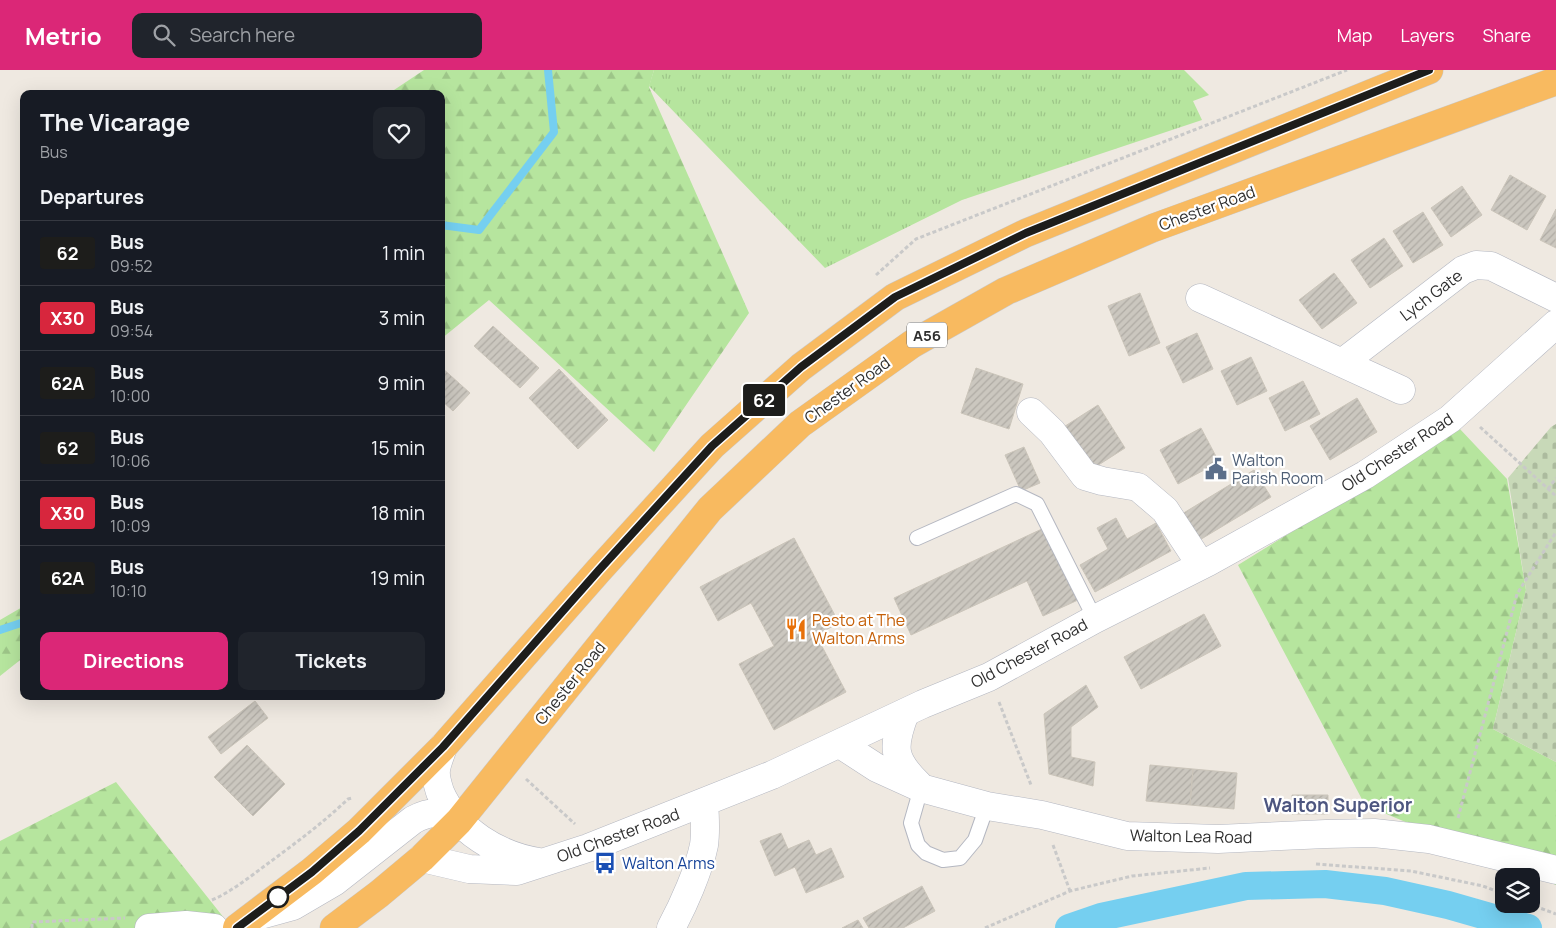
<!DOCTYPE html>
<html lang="en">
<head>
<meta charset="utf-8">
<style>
  body { margin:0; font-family:Manrope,sans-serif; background:#20242c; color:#f1f3f6; height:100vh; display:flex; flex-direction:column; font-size:19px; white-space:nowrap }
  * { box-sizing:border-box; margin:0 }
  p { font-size:16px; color:#9ea1a6 }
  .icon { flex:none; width:28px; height:28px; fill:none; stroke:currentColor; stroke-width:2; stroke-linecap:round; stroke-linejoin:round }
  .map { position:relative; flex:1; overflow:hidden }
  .side { position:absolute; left:20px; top:20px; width:425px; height:610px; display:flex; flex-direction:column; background:#171b24; border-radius:10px; box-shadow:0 5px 20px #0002 }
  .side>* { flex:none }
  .badge { padding:0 10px; border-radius:4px; font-size:18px; line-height:32px }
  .controls { position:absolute; left:1495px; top:798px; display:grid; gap:10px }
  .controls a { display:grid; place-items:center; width:45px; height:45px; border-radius:10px; background:#171b24; box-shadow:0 5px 20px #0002; font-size:25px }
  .map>.badge { position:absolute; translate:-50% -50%; box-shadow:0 0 0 2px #fff }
  h2 { padding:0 20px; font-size:19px; line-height:45px }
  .round { display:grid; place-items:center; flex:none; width:52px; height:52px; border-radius:10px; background:#20242c }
  .head { display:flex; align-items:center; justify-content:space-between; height:85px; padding:0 20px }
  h1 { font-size:24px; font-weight:700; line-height:38px }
  .primary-button { display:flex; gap:10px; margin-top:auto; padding:10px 20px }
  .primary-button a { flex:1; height:58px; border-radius:10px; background:#db2777; color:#fff; font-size:20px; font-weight:700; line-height:58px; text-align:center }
  .primary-button a+a { background:#20242c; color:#f1f3f6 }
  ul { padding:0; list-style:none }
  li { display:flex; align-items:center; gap:15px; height:65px; padding:0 20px; border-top:1px solid #363941 }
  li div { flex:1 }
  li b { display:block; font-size:19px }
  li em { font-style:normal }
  li .badge { min-width:55px; font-weight:700; text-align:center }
  header { display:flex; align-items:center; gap:30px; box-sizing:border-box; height:70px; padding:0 25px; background:#db2777; color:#fff }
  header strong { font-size:24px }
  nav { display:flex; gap:28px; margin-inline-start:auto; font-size:18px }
  .search { width:350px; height:45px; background:#20242c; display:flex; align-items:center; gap:12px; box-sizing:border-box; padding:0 18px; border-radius:10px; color:#9ea1a6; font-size:19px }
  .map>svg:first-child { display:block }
  .grass { fill:url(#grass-tufts) }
  .forest { fill:url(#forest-firs) }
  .cemetery { fill:url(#cemetery-stones) }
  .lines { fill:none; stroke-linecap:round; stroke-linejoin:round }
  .stream { stroke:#75cff0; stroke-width:8 }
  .canal { stroke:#75cff0; stroke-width:28 }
  .building { fill:url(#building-hatch); stroke:#cbc5ba }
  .service-casing { stroke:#b4b7c1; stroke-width:16 }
  .minor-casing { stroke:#b4b7c1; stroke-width:29 }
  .tertiary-casing { stroke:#b4b7c1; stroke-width:29 }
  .trunk-casing { stroke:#c9c9c9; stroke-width:29 }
  .path { stroke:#c9c9c9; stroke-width:3; stroke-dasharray:4 2.5; stroke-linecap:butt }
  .service { stroke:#fff; stroke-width:14 }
  .minor { stroke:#fff; stroke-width:28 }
  .tertiary { stroke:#fff; stroke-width:28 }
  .trunk { stroke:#f8ba60; stroke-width:28 }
  .line-casing { stroke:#fff; stroke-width:11 }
  .line { stroke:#1d1d1b; stroke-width:8 }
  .stop-dot { fill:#fff; stroke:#1d1d1b; stroke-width:2.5 }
  .labels { text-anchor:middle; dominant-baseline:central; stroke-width:4.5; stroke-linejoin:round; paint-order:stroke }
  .shield { fill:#fff; stroke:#6d6d6d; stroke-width:1 }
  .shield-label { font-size:15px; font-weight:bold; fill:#2e2e2e }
  .street-label { font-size:16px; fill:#2e2e2e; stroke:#fff }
  .service-label { font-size:16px; fill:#4e5e75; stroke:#fff; text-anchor:start }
  .food-label { font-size:16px; fill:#c56008; stroke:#fff; text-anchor:start }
  .transit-label { font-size:16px; fill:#164399; stroke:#fff; text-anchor:start }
  .quarter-label { font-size:19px; font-weight:bold; fill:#4d5680; stroke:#fff }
</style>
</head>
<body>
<header>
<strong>Metrio</strong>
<div class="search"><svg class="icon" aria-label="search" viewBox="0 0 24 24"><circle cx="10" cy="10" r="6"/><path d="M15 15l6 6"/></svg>Search here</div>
<nav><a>Map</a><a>Layers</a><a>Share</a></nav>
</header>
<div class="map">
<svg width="1556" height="858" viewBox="0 0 1556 858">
  <defs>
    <pattern id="grass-tufts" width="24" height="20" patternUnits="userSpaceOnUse" patternTransform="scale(1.25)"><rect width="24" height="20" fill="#b6e59e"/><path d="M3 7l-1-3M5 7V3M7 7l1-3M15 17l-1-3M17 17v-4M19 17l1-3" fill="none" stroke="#9dc588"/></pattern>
    <pattern id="forest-firs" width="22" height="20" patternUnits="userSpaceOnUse" patternTransform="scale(1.25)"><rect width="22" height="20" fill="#b6e59e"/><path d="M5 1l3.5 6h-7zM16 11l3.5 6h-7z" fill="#9dc588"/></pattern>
    <pattern id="cemetery-stones" width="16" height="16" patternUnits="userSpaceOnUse" patternTransform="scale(1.25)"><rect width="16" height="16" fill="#c8d9b8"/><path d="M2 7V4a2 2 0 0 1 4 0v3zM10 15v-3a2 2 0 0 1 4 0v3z" fill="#acbb9e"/></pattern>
    <pattern id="building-hatch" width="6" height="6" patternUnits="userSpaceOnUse" patternTransform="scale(1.25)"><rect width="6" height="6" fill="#cbc7bf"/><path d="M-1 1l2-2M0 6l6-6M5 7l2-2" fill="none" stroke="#afaba4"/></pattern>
  </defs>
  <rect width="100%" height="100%" fill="#efe9e1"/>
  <path class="grass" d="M654,0H1184L1209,25L1193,31L1202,50L962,130L825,198L649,16Z"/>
  <path class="forest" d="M424,0H654L649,17L749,243L654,382L489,230L441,269V24H388Z
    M1459,358L1507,409L1526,520L1493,659L1556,692V815L1365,735L1238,495Z
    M24,536V587L0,606V550Z
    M116,712L232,858H0V771Z"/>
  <path class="cemetery" d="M1556,354V692L1493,659L1526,520L1508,408L1551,357Z"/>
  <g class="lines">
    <path class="stream" d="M441,155L479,160L554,62L548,0
      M0,560L24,552"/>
    <path class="canal" d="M1069,858L1101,847L1246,816L1325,814L1385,821L1448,835L1528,858"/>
  </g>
  <path class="building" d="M1510,105L1546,126L1527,160L1491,140Z
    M1462,116L1482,145L1451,167L1431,138Z
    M1556,139V178L1540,170Z
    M1423,142L1443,175L1413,193L1393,161Z
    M1384,168L1403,196L1370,218L1351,190Z
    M1334,203L1357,233L1322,259L1299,230Z
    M1140,223L1160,273L1129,286L1108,236Z
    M493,256L539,298L520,318L474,276Z
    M1197,263L1213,299L1183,313L1166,277Z
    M1251,287L1267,321L1237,335L1221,301Z
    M441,297L470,323L453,341L441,330Z
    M976,298L1023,314L1009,359L961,343Z
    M559,299L608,350L578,379L529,328Z
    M1303,311L1320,344L1285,361L1269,328Z
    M1357,328L1377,362L1330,390L1310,356Z
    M1098,335L1125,378L1086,403L1059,360Z
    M1201,358L1219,392L1178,414L1160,380Z
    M1024,377L1040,413L1021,421L1005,385Z
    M1254,400L1271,427L1198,471L1182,444Z
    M1116,448L1127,469L1156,453L1171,481L1095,522L1080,495L1108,479L1097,458Z
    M1044,458L1078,530L1043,546L1027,511L911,565L894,528Z
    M794,468L839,553L816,565L846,622L774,660L739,594L774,576L751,533L718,551L700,517Z
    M1204,544L1221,576L1141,619L1124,587Z
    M1086,615L1098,637L1071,657V687L1095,692L1093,716L1049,704L1044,644Z
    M255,631L268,648L221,684L208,667Z
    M247,675L285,714L253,746L214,707Z
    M1150,695L1193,699L1190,735L1146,731Z
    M1193,699L1237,703L1234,739L1190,735Z
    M1292,725H1328V744H1292Z
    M781,763L788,779L809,770L816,785L831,778L844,807L806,823L795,797L775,806L760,771Z
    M922,816L935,841L903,858H869L863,848Z
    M858,850L863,858H842Z"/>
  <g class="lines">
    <g class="service-casing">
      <path id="service" d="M917,468L1016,424L1037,434L1095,549
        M921,718L911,753L918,775L926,783L943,790L960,788L975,770L987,736"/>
    </g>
    <g class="minor-casing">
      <path id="minor" d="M1200,228L1401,320
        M1342,293L1463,200L1476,195L1491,196L1556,228
        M1031,342L1052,362L1085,406L1102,411L1138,417L1165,440L1201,495
        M905,643C892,677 892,689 919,715
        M840,674L877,698L921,718L987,736L1042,745L1127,766L1218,769L1326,764L1374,763L1429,769L1556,800"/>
    </g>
    <g class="tertiary-casing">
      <path id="tertiary" d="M443,677C441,684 437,692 436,700C435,707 438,715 440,722C456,760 499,786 539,792
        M422,788L469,799L517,801L588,778L772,705L923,634L989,607L1095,549L1208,492L1365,405L1450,349L1556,254
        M253,847L293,836L334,812L413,750C432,740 440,742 459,751
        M149,858L186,855L214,858
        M671,858C683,836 699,800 704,775C706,761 705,746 704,732"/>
    </g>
    <g class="trunk-casing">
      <path id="trunk" d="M237,858L312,801L359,761L443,677L599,500L712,376L801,297L895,227L1026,163L1429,0
        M334,858L379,824L422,788L459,751L710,439L800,354L912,274L1006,221L1153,158L1556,11"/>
    </g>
    <path class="path" d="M876,205L916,169L1347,0
      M1480,357L1556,426
      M1548,419L1556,408
      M999,632L1031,715
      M526,709L575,754
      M1458,748L1517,524L1556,462
      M1053,775L1070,821
      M1316,794L1411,801L1483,816L1504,824
      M212,830C233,821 252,805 270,792C297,772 324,752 348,729L352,728
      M1529,834L1556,844
      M32,858V852L125,848
      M985,858L1070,821L1132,806L1210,798"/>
    <use href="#service" class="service"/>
    <use href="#minor" class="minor"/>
    <use href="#tertiary" class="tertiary"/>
    <use href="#trunk" class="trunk"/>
  </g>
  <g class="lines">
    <g class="line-casing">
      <path id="line" d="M237,858L312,802L359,761L443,677L599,500L712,376L801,297L895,227L1026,163L1429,0"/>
    </g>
    <use href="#line" class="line"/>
  </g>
  <defs>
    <g id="civic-bare" transform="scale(1.725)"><path d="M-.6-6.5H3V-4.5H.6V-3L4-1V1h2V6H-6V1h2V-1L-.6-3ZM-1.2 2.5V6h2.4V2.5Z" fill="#5c6f8a" stroke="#fff" stroke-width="2.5" paint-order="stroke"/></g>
    <g id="restaurant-bare" transform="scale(1.725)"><path d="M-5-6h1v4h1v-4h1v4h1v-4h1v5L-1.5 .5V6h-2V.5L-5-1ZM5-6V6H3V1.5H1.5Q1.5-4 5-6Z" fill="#e8710a" stroke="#fff" stroke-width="2.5" paint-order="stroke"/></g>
    <g id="bus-bare" transform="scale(1.725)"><path d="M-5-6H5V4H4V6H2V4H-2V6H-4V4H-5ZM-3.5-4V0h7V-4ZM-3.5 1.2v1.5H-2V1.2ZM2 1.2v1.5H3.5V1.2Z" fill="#1a4fb4" stroke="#fff" stroke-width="2.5" paint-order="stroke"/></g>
  </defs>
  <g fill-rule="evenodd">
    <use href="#civic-bare" x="1216" y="399"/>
    <use href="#restaurant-bare" x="796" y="559"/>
    <use href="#bus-bare" x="605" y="793"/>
  </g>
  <circle class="stop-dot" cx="278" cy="827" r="10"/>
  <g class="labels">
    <rect class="shield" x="907" y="252.5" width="40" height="25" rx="4"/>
    <g class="shield-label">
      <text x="927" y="265">A56</text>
    </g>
    <g class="street-label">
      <text transform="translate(1207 138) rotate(-20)">Chester Road</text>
      <text transform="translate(1431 225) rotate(-37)">Lych Gate</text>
      <text transform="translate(847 320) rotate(-36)">Chester Road</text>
      <text transform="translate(1397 382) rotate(-33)">Old Chester Road</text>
      <text transform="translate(1029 583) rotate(-28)">Old Chester Road</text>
      <text transform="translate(570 613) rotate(-51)">Chester Road</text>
      <text transform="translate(618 765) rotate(-20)">Old Chester Road</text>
      <text transform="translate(1191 766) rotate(1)">Walton Lea Road</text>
    </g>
    <g class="service-label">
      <text x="1232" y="390">Walton<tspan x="1232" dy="18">Parish Room</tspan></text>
    </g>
    <g class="food-label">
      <text x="812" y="550">Pesto at The<tspan x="812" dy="18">Walton Arms</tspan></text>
    </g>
    <g class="transit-label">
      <text x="622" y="793">Walton Arms</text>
    </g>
    <g class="quarter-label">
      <text x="1338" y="735">Walton Superior</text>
    </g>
  </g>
</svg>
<div class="controls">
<a><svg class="icon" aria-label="layers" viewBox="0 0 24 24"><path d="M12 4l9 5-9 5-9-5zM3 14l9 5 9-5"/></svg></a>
</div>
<b class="badge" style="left:764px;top:330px;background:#1d1d1b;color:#fff">62</b>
<section class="side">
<div class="head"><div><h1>The Vicarage</h1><p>Bus</p></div><a class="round"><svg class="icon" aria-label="heart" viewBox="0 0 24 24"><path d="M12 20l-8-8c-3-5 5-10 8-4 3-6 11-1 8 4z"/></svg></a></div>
<h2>Departures</h2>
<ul>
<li><span class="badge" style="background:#1d1d1b;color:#fff">62</span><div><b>Bus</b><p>09:52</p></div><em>1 min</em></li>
<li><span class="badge" style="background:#d7263d;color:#fff">X30</span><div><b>Bus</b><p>09:54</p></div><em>3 min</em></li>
<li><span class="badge" style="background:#1d1d1b;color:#fff">62A</span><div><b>Bus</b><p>10:00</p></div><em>9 min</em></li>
<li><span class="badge" style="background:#1d1d1b;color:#fff">62</span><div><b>Bus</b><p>10:06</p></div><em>15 min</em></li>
<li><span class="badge" style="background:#d7263d;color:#fff">X30</span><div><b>Bus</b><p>10:09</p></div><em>18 min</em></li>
<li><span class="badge" style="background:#1d1d1b;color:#fff">62A</span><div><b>Bus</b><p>10:10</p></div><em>19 min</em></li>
</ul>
<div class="primary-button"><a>Directions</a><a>Tickets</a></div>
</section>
</div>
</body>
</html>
